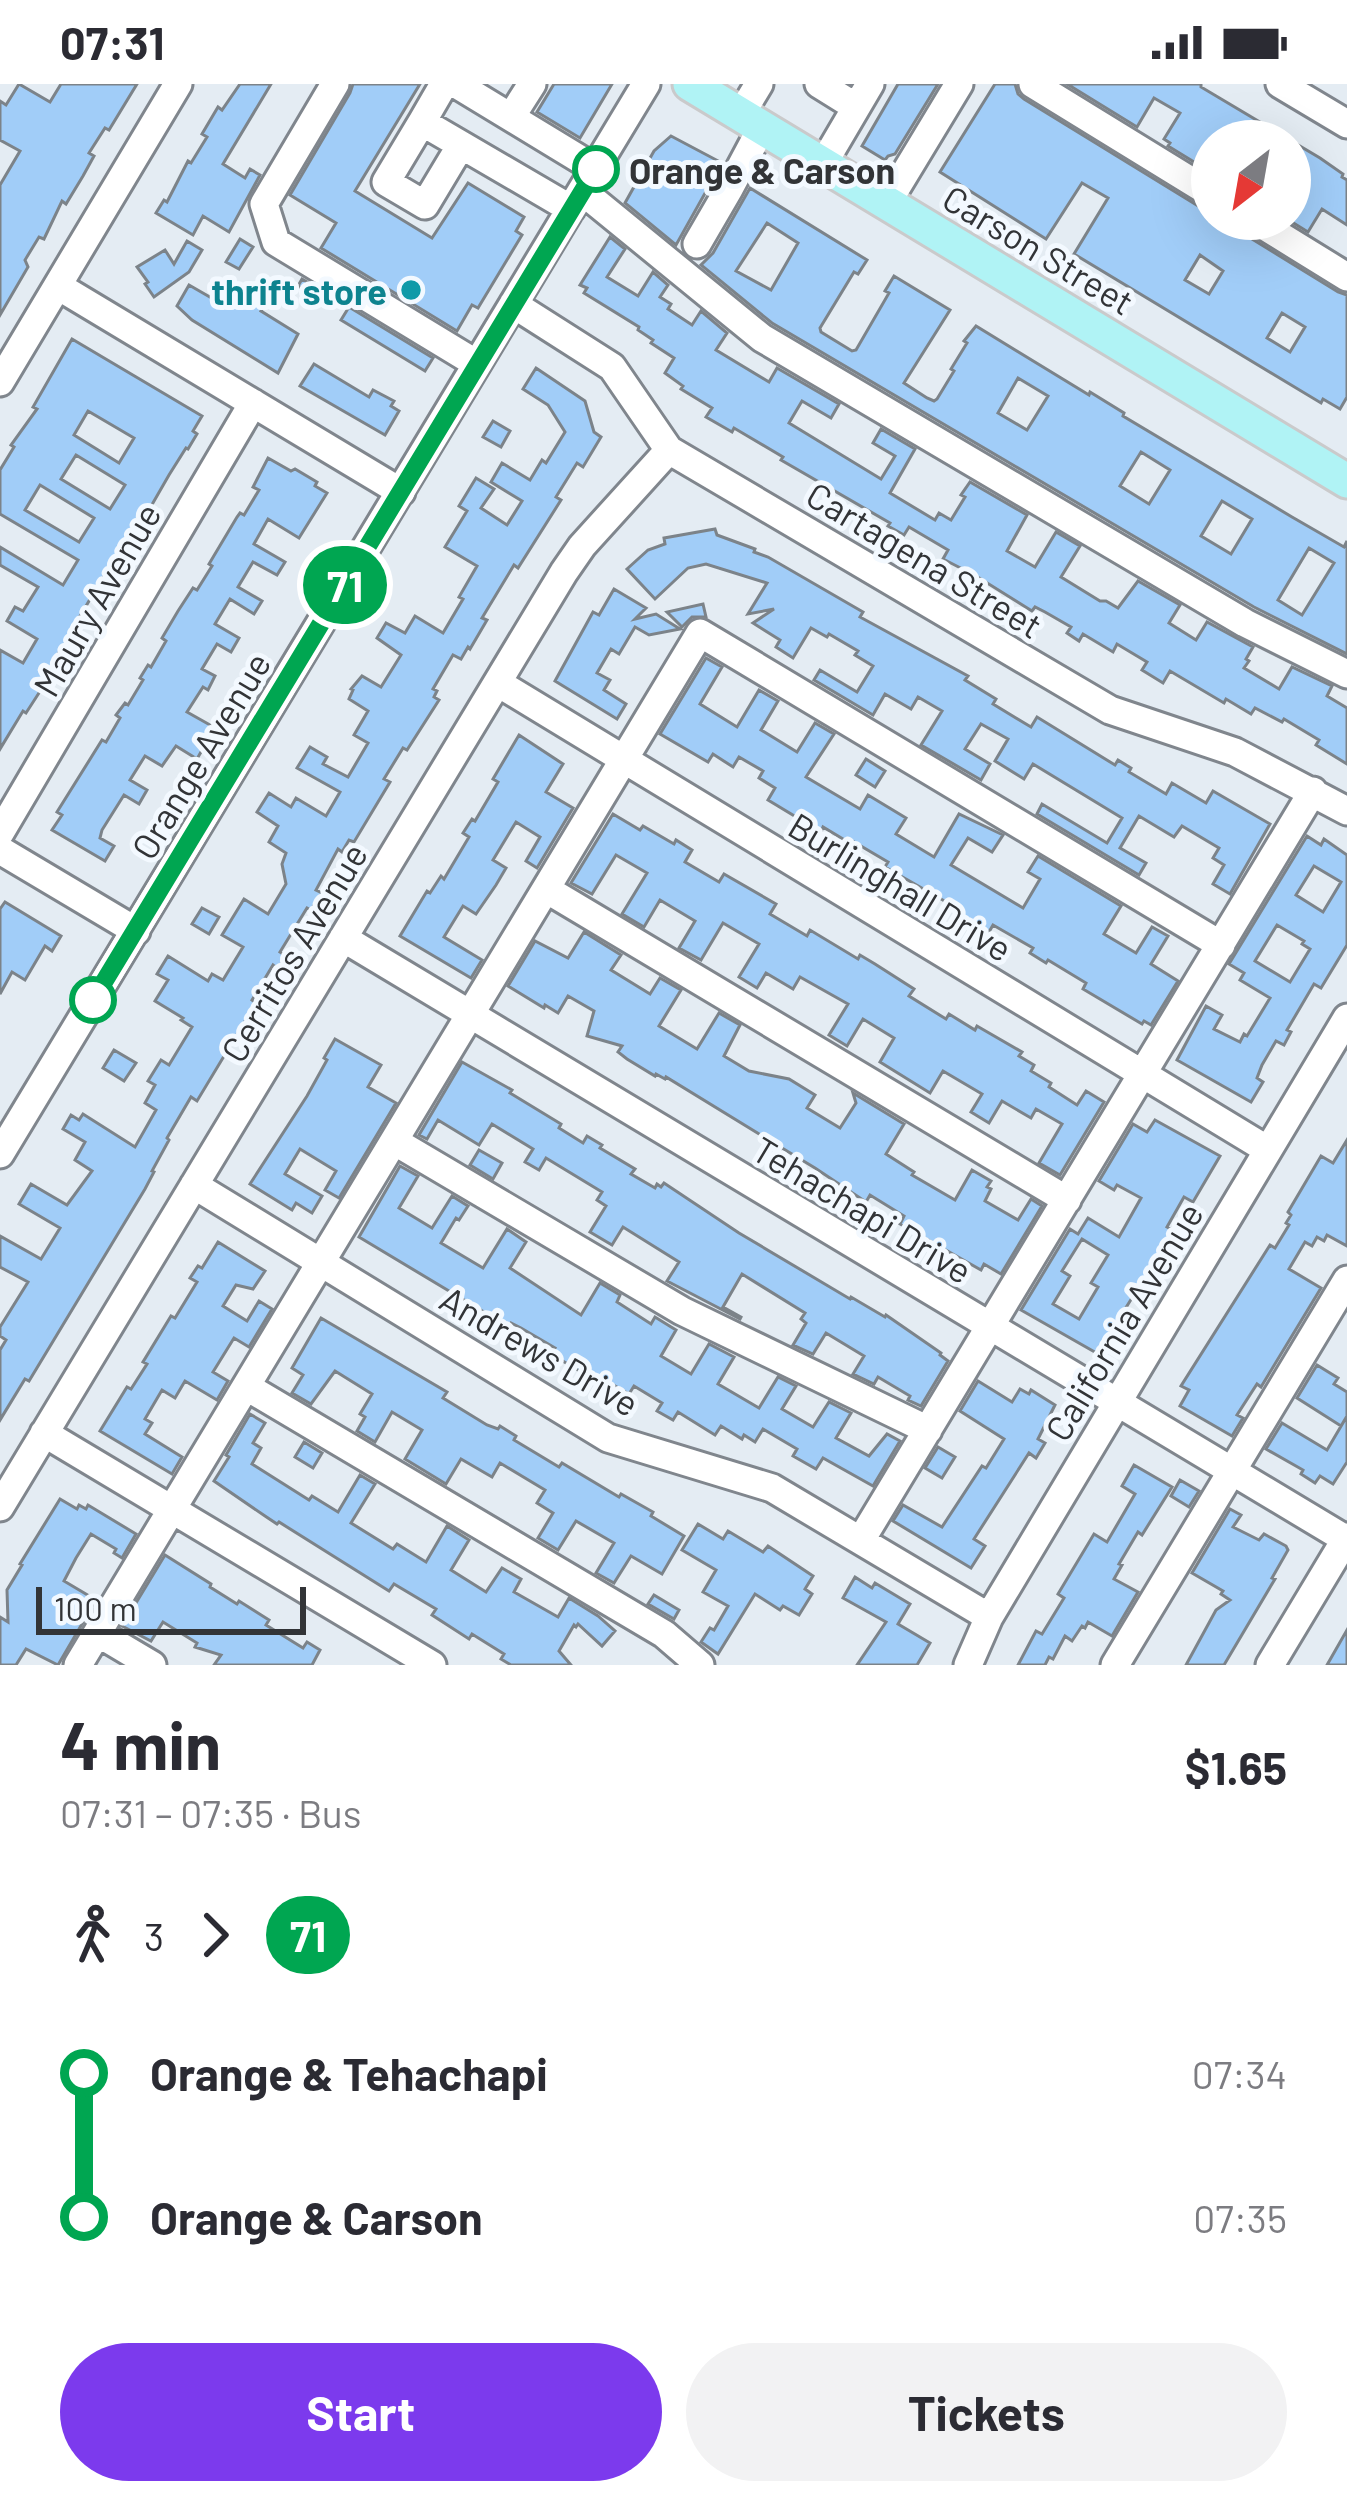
<!DOCTYPE html>
<html lang="en">
<head>
<meta charset="utf-8">
<style>
  body { margin:0; font-family:Barlow,sans-serif; background:#f2f2f3; color:#2b2b33; height:100vh; display:flex; flex-direction:column; font-size:45px; white-space:nowrap }
  * { box-sizing:border-box; margin:0 }
  p { font-size:39px; color:#7c7c81 }
  .icon { flex:none; width:66px; height:66px; fill:none; stroke:currentColor; stroke-width:2; stroke-linecap:round; stroke-linejoin:round }
  .map { position:relative; height:1581px; overflow:hidden }
  .details { display:flex; flex-direction:column; background:#fff; flex:1 }
  .details>* { flex:none }
  .badge { padding:0 24px; border-radius:39px; font-size:42px; line-height:78px }
  .needle { width:78px; rotate:211deg }
  .controls { position:absolute; left:1191px; top:36px; display:grid; gap:24px }
  .controls a { display:grid; place-items:center; width:120px; height:120px; border-radius:50%; background:#fff; box-shadow:0 12px 48px #0002; font-size:60px }
  .scale { position:absolute; left:36px; bottom:30px; width:270px; box-sizing:border-box; padding-left:12px; border:6px solid #323437; border-top:0; font-size:33px; line-height:42px; white-space:nowrap; color:#323437; -webkit-text-stroke:9px #f3f9ff; paint-order:stroke }
  .map>.badge { position:absolute; translate:-50% -50%; box-shadow:0 0 0 6px #fff }
  .legs { display:flex; align-items:center; gap:18px; height:132px; padding:0 60px; font-size:39px }
  .legs p { margin-inline-start:auto }
  .summary { display:flex; align-items:center; justify-content:space-between; height:204px; padding:0 60px }
  h1 { font-size:66px; font-weight:700; line-height:90px }
  .action { display:flex; gap:24px; margin-top:auto; padding:24px 60px }
  .action a { flex:1; height:138px; border-radius:72px; background:#7c3aed; color:#fff; font-size:48px; font-weight:700; line-height:138px; text-align:center }
  .action a+a { background:#f2f2f3; color:#2b2b33 }
  ul { padding:0 60px; list-style:none }
  li { display:flex; align-items:center; gap:42px; height:144px; font-size:45px }
  li i { display:grid; place-items:center; width:18px; height:100%; margin:0 15px; background:currentColor }
  li i::after { content:''; width:30px; height:30px; margin:-15px; border:9px solid; border-radius:50%; background:#fff }
  li p { margin-inline-start:auto }
  li:first-child i { background:linear-gradient(#0000 50%,currentColor 0) }
  li:last-child i { background:linear-gradient(currentColor 50%,#0000 0) }
  .status { display:flex; justify-content:space-between; align-items:center; height:84px; padding:0 60px; background:#fff; direction:ltr }
  .status svg { height:33px; fill:currentColor }
  .map>svg:first-child { display:block }
  .building { fill:#a1cdf8; stroke:#7c8389; stroke-width:3; fill-rule:evenodd }
  .lines { fill:none; stroke-linecap:round; stroke-linejoin:round }
  .minor-casing { stroke:#80868d; stroke-width:33 }
  .major-casing { stroke:#cacacb; stroke-width:39 }
  .minor { stroke:#fff; stroke-width:27 }
  .major { stroke:#b0f3f5; stroke-width:33 }
  .line-1-casing { stroke:#fff; stroke-width:27 }
  .line-1 { stroke:#00a651; stroke-width:18 }
  .stop-1-dot { fill:#fff; stroke:#00a651; stroke-width:6 }
  .culture-dot { fill:#0f9aa8; stroke:#f3f9ff; stroke-width:4.5 }
  .labels { text-anchor:middle; dominant-baseline:central; stroke-width:10; stroke-linejoin:round; paint-order:stroke }
  .stop-label { font-size:36px; font-weight:bold; fill:#323437; stroke:#f3f9ff; text-anchor:start }
  .street-label { font-size:36px; fill:#323437; stroke:#f3f9ff }
  .culture-label { font-size:36px; font-weight:bold; fill:#0d838f; stroke:#f3f9ff; text-anchor:end }
</style>
</head>
<body>
<div class="status"><b>07:31</b><svg viewBox="0 0 49 12"><path d="M0 12V9h3v3zM5 12V6h3v6zM10 12V3h3v9zM15 12V0h3v12zM26 1h20v11H26zM47 4h2v5h-2z"/></svg></div>
<div class="map">
<svg width="1347" height="1581" viewBox="0 0 1347 1581">
  <rect width="100%" height="100%" fill="#e4ecf3"/>
  <path class="building" d="M19,0L50,18L61,0H137L109,46L105,44L89,69L94,72L83,92L66,120L62,117L44,155L39,153L25,176L28,183L0,231V101L20,67L0,56V17L6,21Z
    M240,0H271L223,80L245,94L250,85L260,91L229,148L203,132L193,151L156,129L164,116L167,118L188,77L191,79L207,53L202,50L218,23L222,26Z
    M353,0H420L355,107L432,154L468,99L524,133L516,147L522,151L478,224L472,221L457,247L321,164L336,139L290,111L350,9Z
    M554,0H612L580,54L537,28Z
    M898,0H938L895,70L888,72L885,76L862,62Z
    M995,0H1015L1018,10L1024,15L1203,125L1212,128V135H1235L1238,144L1244,150L1338,208L1347,211V313L1340,325L1323,315L1321,319L1074,170L1108,114L1082,99L1046,155L940,88ZM1200,171L1223,187L1209,210L1185,196ZM1282,229L1305,243L1290,268L1267,254Z
    M1067,0H1201V3L1320,74L1343,90L1342,93L1347,96V141L1322,125L1308,148L1287,135H1290V57H1212V89L1168,62L1170,59L1164,55L1180,29L1154,14L1137,43Z
    M671,52L722,79L676,161L625,119L654,67Z
    M750,104L867,176L858,190L854,188L820,244L821,248L852,267L856,266L889,209L885,207L894,192L950,226L904,299L927,314L934,317L937,315L954,287L951,285L967,259L964,257L976,242L1089,311L1090,308L1124,329L1123,332L1292,433L1344,463L1347,457V570L1254,523L772,239L701,181L713,169ZM767,139L798,159L771,206L736,187ZM1018,294L1048,312L1027,346L998,329ZM1141,368L1170,386L1149,420L1120,402ZM1222,417L1252,435L1231,470L1201,452ZM1309,464L1334,479L1302,531L1278,516Z
    M610,153L625,165L607,193L638,212L653,188L668,201L660,213L671,220L668,225L692,241L701,227L727,249L716,266L769,298L777,284L839,320L831,334L802,317L789,339L881,395L895,372L873,359L881,345L915,365L890,409L935,436L939,429L951,436L965,413L961,411L970,398L1027,431L1007,467L1035,483L1056,448L1080,462L1061,493L1100,517H1106L1118,524L1138,497L1180,521L1169,539L1196,556L1207,538L1253,563L1246,575L1249,577L1244,584L1279,605L1292,583L1332,602L1327,612L1347,624V680L1316,661L1319,656L1284,635L1282,638L1255,624L1251,630L1226,615L1224,619L1170,587L1163,599L1142,586L1147,578L1117,560L1113,568L1083,550L1079,557L1067,549L1071,543L1045,528L1035,523L1032,527L976,492L943,475L948,466L909,443L904,451L888,442L890,439L781,376L783,373L734,344L732,348L706,333L712,324L681,305L683,302L665,289L674,274L651,259L653,256L638,246L639,243L584,209L587,204L580,201Z
    M240,155L253,163L239,185L226,178Z
    M187,157L202,166L189,188L154,213L145,200L148,198L137,183L165,166L174,180Z
    M302,195L326,209L318,222L304,214L308,208L298,202Z
    M235,200L247,208L245,211L264,223L261,227L298,250L278,289L192,236L177,222L189,201L222,220Z
    M349,223L433,274L425,287L341,236Z
    M72,255L202,332L193,347L197,350L188,365L186,364L169,391L119,478L114,475L100,499L103,500L95,514L92,512L76,539L78,540L54,576L59,578L26,629L23,627L0,665V566L23,579L37,555L7,537L15,523L23,527L38,503L0,481V463L63,501L78,476L0,430V386L14,363L11,361L37,325L33,323ZM88,327L134,354L119,379L74,351ZM76,371L125,401L110,425L61,395ZM40,401L94,434L79,458L25,426Z
    M314,280L369,313L373,306L394,317L391,322L399,327L385,351L300,302Z
    M536,284L585,317L594,348L601,353L583,383L577,379L556,413L561,416L518,484L514,481L482,534L487,536L470,565L468,563L461,575L453,571L433,605L437,607L434,613L439,616L407,666L403,664L384,695L390,698L354,758L349,756L342,768L338,765L316,806L322,809L311,826L307,824L280,868L286,872L278,885L273,881L252,916L256,919L197,1017L191,1013L167,1054L169,1056L152,1087L154,1088L145,1105L29,1297L25,1295L0,1336V1266L6,1256L0,1252V1243L28,1198L0,1183V1152L41,1175L60,1144L19,1120L31,1100L67,1121L92,1087L75,1076L85,1058L63,1045L71,1031L79,1036L83,1030L135,1063L156,1026L145,1019L155,1001L148,997L161,976L169,981L192,943L181,936L183,934L155,917L168,896L157,890L168,872L208,897L212,890L223,896L243,863L222,851L244,815L268,830L286,800L282,780L286,769L269,758L278,742L257,728L269,709L291,723L296,714L326,732L340,708L297,684L310,663L327,673L323,680L348,693L368,659L354,651L368,627L349,615L353,606L351,605L362,592L381,603L401,571L377,554L386,539L405,549L415,532L443,549L463,515L459,513L477,482L445,463L467,427L459,422L476,394L494,405L481,424L507,441L522,417L491,398L502,379L530,396L542,376L546,379L565,348L548,321L523,305Z
    M493,337L510,347L501,363L483,353Z
    M268,374L291,387L295,385L317,398L315,402L327,409L299,454L268,435L254,460L285,478L277,491L253,478L238,503L262,517L254,530L230,515L215,540L239,554L231,568L217,560L202,585L215,592L208,606L203,603L187,628L219,646L210,663L205,661L197,675L176,662L162,682L145,672L130,696L147,706L139,720L124,711L102,746L100,754L114,762L105,777L52,746L62,731L57,728L102,656L106,658L120,634L116,631L125,619L128,621L143,596L140,594L148,581L151,583L166,557L162,554L178,527L193,504L197,506L212,482L209,480L237,433L240,429L244,431L259,406L253,403Z
    M715,445L717,451L755,465L754,468L768,473L863,528L860,533L968,592L965,596L996,615L993,620L1031,643L1037,633L1115,681L1118,676L1131,684L1129,688L1166,710L1172,699L1206,719L1213,707L1270,740L1230,810L1213,800L1224,781L1213,774L1219,764L1182,742L1174,753L1139,732L1120,764L1146,779L1139,791L1037,730L1042,720L1107,759L1122,734L1033,680L1024,695L995,677L1008,655L981,640L965,665L990,680L981,696L921,661L942,627L918,613L911,625L885,610L873,631L814,596L820,586L857,608L873,582L855,571L858,567L829,550L827,553L811,544L793,574L776,563L780,556L753,539L774,525L748,530L767,499L706,480L688,484L655,515L627,485L648,466L665,460L664,454Z
    M614,505L646,524L635,535L656,530L680,545L649,551L635,543L619,570L611,565L597,589L610,596L604,606L626,620L617,635L555,597L593,528L599,531Z
    M703,520L706,533H692L682,543L667,528Z
    M706,574L722,583L700,620L737,643L759,606L778,617L761,646L797,668L815,639L834,650L806,693L860,725L868,711L906,734L896,750L934,773L959,730L1003,751L992,768L968,754L951,781L1023,824L1040,795L1028,788L1038,772L1121,822L1104,850L1136,869L1152,843L1168,852L1151,880L1178,897L1151,941L1144,937L1142,940L1083,905L1086,899L1048,876L1046,879L1030,869L1033,864L993,841L989,848L959,830L962,827L885,783L888,778L854,758L853,761L823,743L821,748L768,716L775,704L759,694L763,687L739,673L733,683L713,670L708,678L660,650Z
    M519,651L563,680L546,708L573,724L537,784L526,777L540,753L516,738L493,776L506,784L496,801L476,830L463,822L444,853L482,876L471,894L400,852L427,807L430,809L441,792L444,795L469,753L463,749L472,735L475,737L498,698L493,695Z
    M866,675L885,687L875,703L856,691Z
    M613,730L640,746L643,742L674,760L676,756L692,766L685,778L719,798L724,790L776,820L770,830L807,852L810,846L858,875L860,871L875,880L914,905L909,912L946,935L949,930L975,946L977,942L1022,968L1019,972L1034,981L1031,987L1051,999L1049,1003L1077,1021L1086,1007L1104,1018L1060,1091L1039,1079L1062,1040L1036,1025L1031,1034L1002,1017L989,1039L971,1028L982,1010L943,987L930,1009L880,978L894,954L863,935L847,962L829,951L848,920L800,893L793,905L766,889L757,904L739,893L759,860L723,839L701,876L679,864L695,837L660,816L644,843L622,830L647,789L616,771L592,810L571,799Z
    M1307,752L1321,761L1324,755L1347,771V861L1321,904L1314,900L1287,946L1291,948L1284,961L1276,957L1262,981L1257,994L1263,998L1251,1018L1177,976L1206,922L1222,931L1214,945L1240,958L1244,950L1247,952L1270,914L1240,896L1244,889L1229,880ZM1314,782L1341,798L1323,828L1296,811ZM1277,841L1304,857L1302,860L1310,865L1290,898L1255,877Z
    M5,818L61,852L52,867L45,862L25,896L12,888L0,910V825Z
    M202,824L219,833L209,850L192,840Z
    M584,848L621,871L611,886L650,910L660,894L681,906L659,942L697,965L719,929L740,941L724,972L749,987L789,995L815,1011L807,1024L840,1044L856,1019L853,1009L904,1040L886,1070L914,1088L912,1091L955,1116L972,1086L991,1097L987,1103L991,1105L985,1117L1018,1136L1031,1115L1042,1122L1001,1190L984,1180L981,1186L900,1140L904,1132L870,1111L866,1118L815,1084L782,1064L780,1067L762,1056L764,1053L666,993L665,995L656,990L655,992L627,975L618,968L622,962L587,952L594,927L568,912L558,929L545,921L544,924L508,902L535,857L568,874Z
    M335,955L381,981L368,1003L396,1019L339,1114L325,1106L336,1087L300,1065L285,1090L322,1112L312,1129L296,1119L292,1126L250,1100L307,1012L327,976L324,974Z
    M114,966L136,979L124,997L103,984Z
    M462,978L512,1006L510,1009L561,1040L559,1044L583,1059L587,1052L602,1061L600,1064L635,1085L631,1090L655,1104L657,1100L661,1103L664,1099L739,1149L850,1215L851,1213L885,1233L886,1231L941,1269L940,1271L948,1277L921,1322L908,1316L910,1312L878,1293L874,1300L853,1290L864,1272L826,1249L813,1270L793,1261L806,1239L801,1235L805,1229L742,1190L723,1223L741,1233L740,1235L667,1197L679,1178L623,1143L612,1161L590,1148L606,1122L597,1116L602,1108L546,1074L539,1086L525,1078L533,1065L492,1040L479,1061L438,1036L427,1055L419,1051Z
    M1155,1036L1220,1072L1193,1118L1184,1113L1167,1143L1174,1147L1110,1249L1113,1251L1100,1271L1021,1226L1070,1145L1078,1150L1088,1134L1119,1153L1141,1114L1117,1101L1114,1106L1099,1097L1133,1040L1147,1048ZM1082,1155L1108,1171L1091,1199L1098,1203L1079,1235L1053,1220L1070,1192L1062,1187Z
    M1347,1056V1162L1327,1151L1324,1157L1317,1153L1312,1162L1305,1158L1289,1185L1321,1204L1261,1303L1257,1300L1237,1331L1243,1334L1232,1352L1180,1322L1189,1306L1181,1302L1270,1161L1275,1164L1289,1141L1286,1139L1291,1131L1288,1128L1321,1072L1333,1079Z
    M479,1066L502,1079L493,1095L470,1081Z
    M400,1082L418,1092L399,1124L432,1144L452,1112L468,1122L459,1136L456,1134L441,1159L483,1184L507,1145L526,1158L510,1184L581,1231L600,1199L620,1211L617,1218L651,1240L655,1233L676,1246L661,1272L691,1290L709,1260L734,1273L718,1300L759,1324L778,1293L796,1302L782,1325L813,1343L829,1318L851,1329L836,1354L869,1372L887,1350L900,1357L873,1402L823,1374L816,1385L793,1372L797,1365L763,1345L755,1358L744,1351L742,1355L721,1342L715,1351L678,1328L673,1336L657,1327L662,1319L634,1302L629,1310L596,1291L593,1295L551,1270L555,1264L521,1244L511,1239L509,1243L359,1153Z
    M218,1158L265,1187L253,1205L236,1201L223,1222L247,1237L259,1217L272,1225L249,1263L234,1254L213,1288L228,1297L217,1316L185,1297L175,1314L162,1306L145,1335L152,1339L145,1350L182,1373L172,1390L100,1347L127,1303L131,1305L147,1280L143,1278L171,1232L175,1234L197,1198L190,1194L198,1182L202,1184Z
    M321,1234L447,1308L443,1314L487,1341L498,1345L500,1342L516,1352L514,1356L559,1383L562,1379L619,1413L621,1410L653,1428L651,1432L684,1452L662,1490L631,1472L614,1499L596,1489L614,1459L576,1437L558,1466L538,1454L553,1429L537,1419L545,1406L500,1379L492,1393L461,1375L446,1400L405,1375L422,1346L392,1328L375,1358L357,1347L365,1333L360,1330L372,1310L335,1287L311,1320L292,1309L303,1291L292,1284Z
    M1317,1281L1338,1294L1334,1300L1347,1308V1332L1341,1342L1297,1314Z
    M978,1297L1012,1318L1020,1305L1029,1310L1031,1306L1055,1321L1038,1355L1045,1359L1036,1374L1029,1369L974,1455L985,1462L971,1484L893,1437L903,1421L942,1443L982,1382L986,1384L1004,1355L960,1327Z
    M250,1330L265,1339L253,1359L261,1364L252,1380L309,1416L312,1412L338,1428L360,1391L375,1400L351,1439L393,1465L397,1460L426,1478L447,1442L469,1456L451,1486L486,1508L502,1484L521,1495L514,1508L558,1533L569,1514L598,1532L615,1547L602,1562L578,1540L576,1543L574,1541L559,1567L571,1581H511L501,1575L504,1570L472,1550L469,1555L432,1531L436,1525L394,1500L389,1507L279,1438L277,1440L265,1432L214,1397L229,1373L226,1371Z
    M1347,1332V1378L1333,1400L1320,1392L1315,1399L1301,1390L1303,1386L1266,1365L1282,1339L1327,1366Z
    M304,1358L322,1369L313,1384L295,1373Z
    M938,1363L955,1373L942,1394L925,1384Z
    M1134,1381L1172,1403L1142,1451L1138,1448L1119,1480L1122,1481L1114,1495L1138,1508L1112,1552L1088,1538L1085,1544L1082,1542L1072,1557L1065,1552L1053,1575L1049,1573L1045,1581H1018L1036,1547L1042,1550L1064,1514L1058,1510L1094,1450L1107,1458L1135,1410L1122,1402Z
    M1180,1396L1199,1407L1189,1423L1171,1412Z
    M60,1415L77,1425L79,1421L86,1425L88,1421L136,1450L122,1474L114,1469L116,1465L91,1450L76,1474L64,1497L96,1516L58,1581L26,1565L16,1581H0V1533L8,1538L7,1506L22,1481L20,1480Z
    M1230,1425L1241,1431L1233,1443L1259,1456L1264,1450L1286,1462L1288,1466L1272,1494L1275,1495L1224,1581H1186L1216,1526L1230,1516L1221,1510L1223,1507L1192,1489Z
    M698,1440L723,1455L728,1447L763,1468L768,1462L813,1492L805,1505L812,1510L799,1531L783,1522L780,1526L755,1510L718,1570L701,1558L710,1544L714,1546L728,1522L703,1508L716,1486L682,1466Z
    M165,1471L211,1500L210,1503L237,1520L239,1517L269,1536L266,1541L303,1564L307,1558L320,1566L312,1581H214L221,1571L195,1563L197,1559L163,1538L151,1557L122,1542Z
    M855,1493L872,1504L875,1499L910,1520L898,1540L930,1559L917,1581H857L886,1538L843,1514Z
    M654,1511L679,1526L674,1535L648,1520Z
    M1347,1546V1581H1327Z"/>
  <g class="lines">
    <g class="minor-casing">
      <path id="minor" d="M335,0L264,120L276,158L477,280
        M444,0L422,38L571,125
        M456,0L596,85
        M819,0L856,23
        M1033,0L1212,110
        M1280,0L1347,40
        M741,30L759,0
        M511,33L532,0
        M422,38L386,98L425,121L461,61
        M823,80L870,0
        M582,107L762,254L1245,539L1347,590
        M887,119L959,0
        M1253,135L1347,193
        M697,160L729,105L762,43
        M58,202L401,408
        M513,220L612,283L669,366L1110,626L1235,668L1347,727
        M0,298L178,0
        M498,599L1268,1066
        M0,749L253,319
        M0,766L136,847
        M546,805L1067,1116
        M343,854L1347,1456
        M394,1057L682,1227L928,1346
        M0,1070L646,0
        M194,1101L608,1354L772,1404L989,1533
        M247,1303L664,1550L700,1581
        M44,1349L432,1581
        M0,1423L564,488L582,462L669,366
        M861,1456L1313,707
        M98,1549L152,1581
        M78,1581L700,549L1221,861
        M968,1581L989,1533L1347,934
        M1115,1581L1347,1196
        M1270,1581L1347,1453"/>
    </g>
    <g class="major-casing">
      <path id="major" d="M690,0L1347,397"/>
    </g>
    <use href="#minor" class="minor"/>
    <use href="#major" class="major"/>
  </g>
  <g class="lines">
    <g class="line-1-casing">
      <path id="line-1" d="M93,916L596,85"/>
    </g>
    <use href="#line-1" class="line-1"/>
  </g>
  <g class="stop-1-dot">
    <circle cx="596" cy="85" r="21"/>
    <circle cx="93" cy="916" r="21"/>
  </g>
  <circle class="culture-dot" cx="411" cy="206" r="12"/>
  <g class="labels">
    <g class="stop-label">
      <text x="629" y="85">Orange &amp; Carson</text>
    </g>
    <g class="street-label">
      <text transform="translate(1039 165) rotate(31)">Carson Street</text>
      <text transform="translate(925 475) rotate(31)">Cartagena Street</text>
      <text transform="translate(96 515) rotate(-60)">Maury Avenue</text>
      <text transform="translate(200 671) rotate(-59)">Orange Avenue</text>
      <text transform="translate(901 802) rotate(31)">Burlinghall Drive</text>
      <text transform="translate(293 868) rotate(-59)">Cerritos Avenue</text>
      <text transform="translate(863 1125) rotate(31)">Tehachapi Drive</text>
      <text transform="translate(1123 1237) rotate(-59)">California Avenue</text>
      <text transform="translate(540 1266) rotate(30)">Andrews Drive</text>
    </g>
    <g class="culture-label">
      <text x="387" y="206">thrift store</text>
    </g>
  </g>
</svg>
<div class="controls">
<a><svg class="needle" viewBox="-14 -14 28 28"><path d="M0-13l5 13h-10z" fill="#e53935"/><path d="M0 13l5-13h-10z" fill="#7c7c81"/></svg></a>
</div>
<div class="scale">100 m</div>
<b class="badge" style="left:345px;top:501px;background:#00a651;color:#fff">71</b>
</div>
<section class="details">
<div class="summary"><div><h1>4 min</h1><p>07:31 – 07:35 · Bus</p></div><b>$1.65</b></div>
<div class="legs"><svg class="icon" aria-label="walk" viewBox="0 0 24 24"><circle cx="13" cy="4" r="2"/><path d="M13 8l-2 6 4 7M11 14l-3 7M7 12l3-4h3l4 4"/></svg>3<svg class="icon" aria-label="forward" viewBox="0 0 24 24"><path d="M9 5l7 7-7 7"/></svg><b class="badge" style="background:#00a651;color:#fff">71</b></div>
<ul>
<li><i style="color:#00a651"></i><b>Orange &amp; Tehachapi</b><p>07:34</p></li>
<li><i style="color:#00a651"></i><b>Orange &amp; Carson</b><p>07:35</p></li>
</ul>
<div class="action"><a>Start</a><a>Tickets</a></div>
</section>
</body>
</html>
